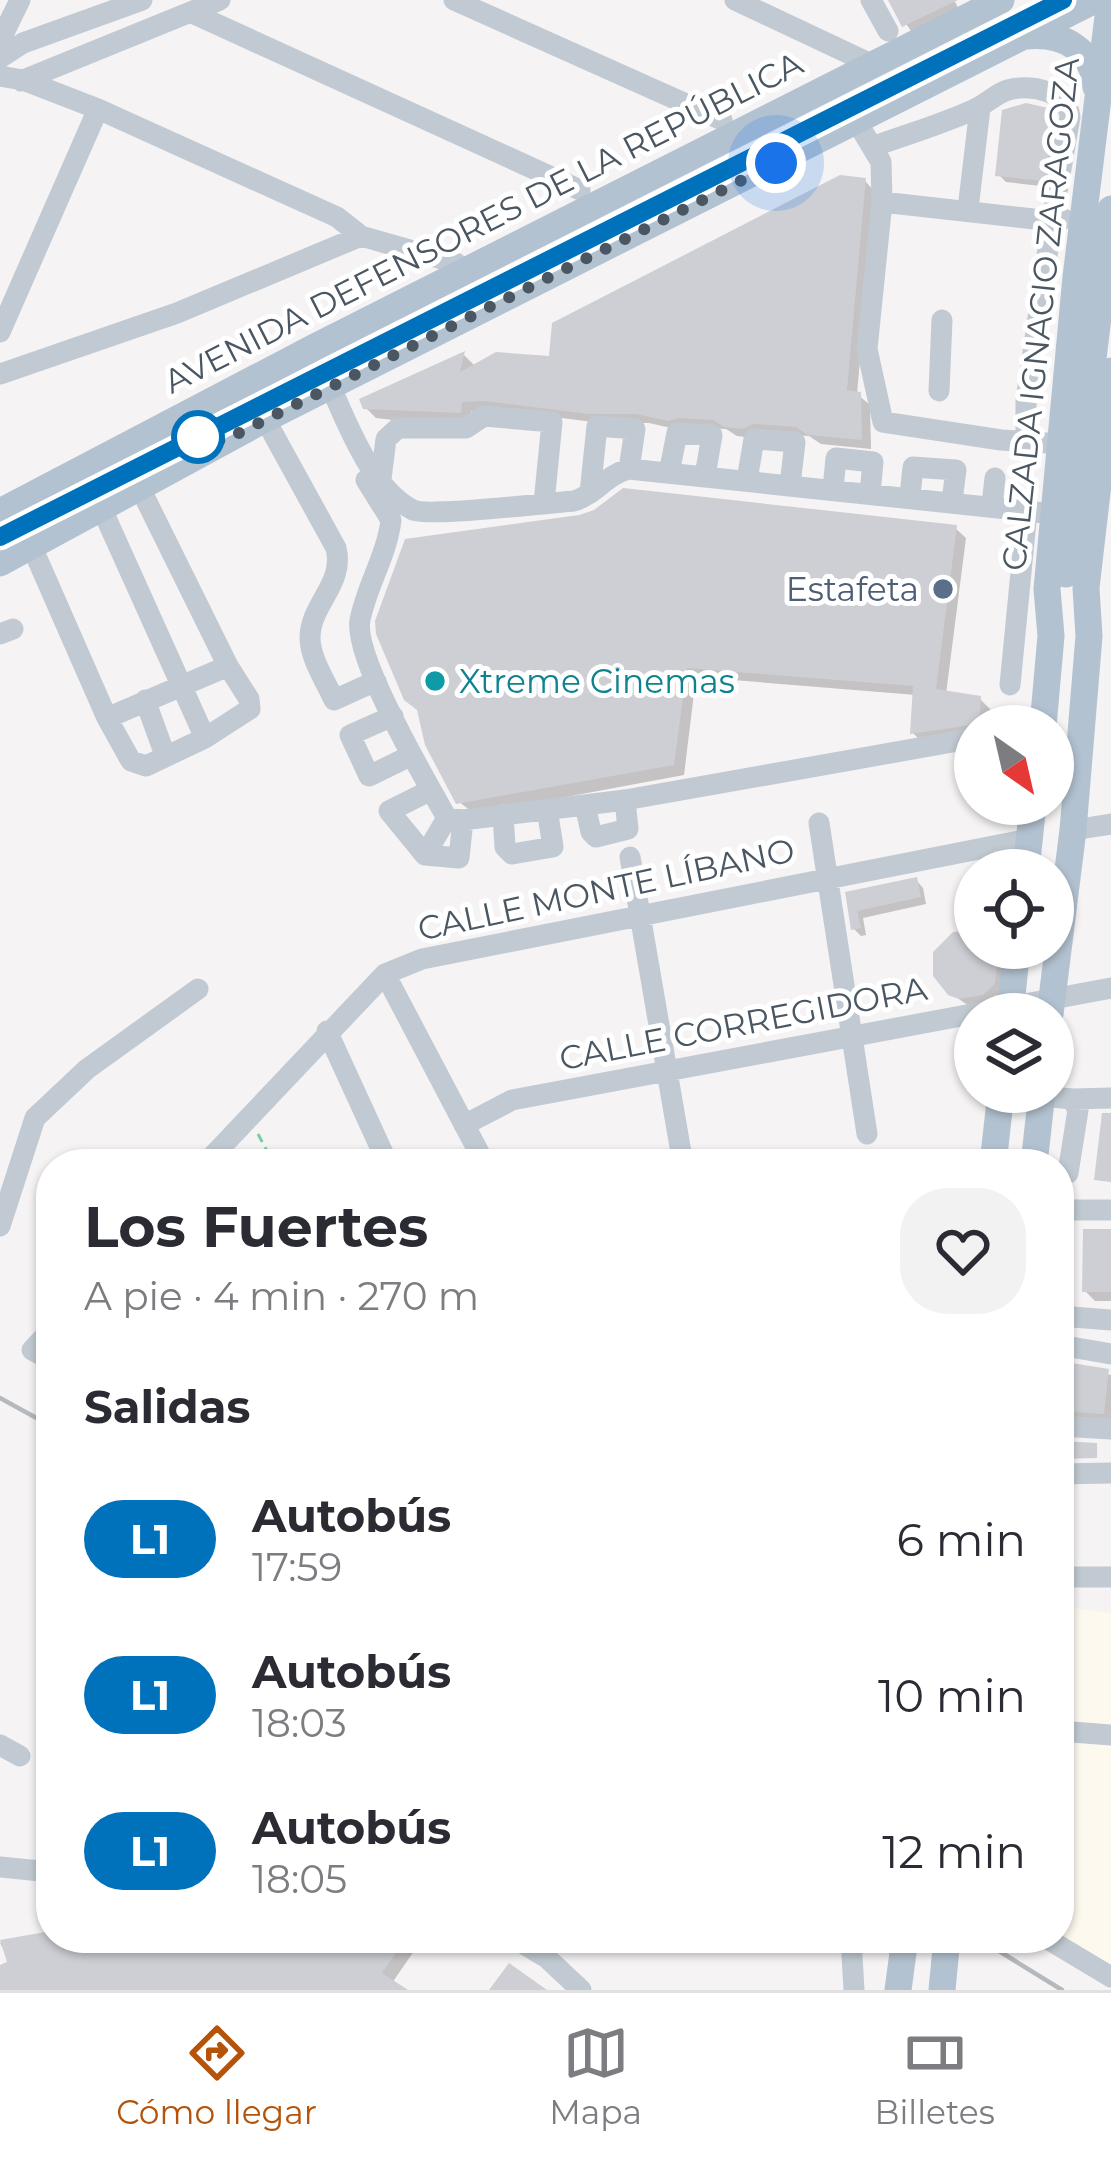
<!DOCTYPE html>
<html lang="es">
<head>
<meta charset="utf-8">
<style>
  body { margin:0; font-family:Montserrat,sans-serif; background:#f2f2f3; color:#2b2b33; height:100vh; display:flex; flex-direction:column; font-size:45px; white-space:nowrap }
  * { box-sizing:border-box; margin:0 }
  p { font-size:39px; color:#7c7c81 }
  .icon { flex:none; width:66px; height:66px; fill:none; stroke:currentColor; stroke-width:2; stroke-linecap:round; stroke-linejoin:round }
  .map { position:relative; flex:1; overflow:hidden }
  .drawer { position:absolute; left:36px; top:1149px; width:1038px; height:804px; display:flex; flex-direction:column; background:#fff; border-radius:48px; box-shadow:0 3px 9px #0004 }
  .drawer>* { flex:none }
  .badge { padding:0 24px; border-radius:39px; font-size:42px; line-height:78px }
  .needle { width:78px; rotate:146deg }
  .fabs { position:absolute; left:954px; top:705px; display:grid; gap:24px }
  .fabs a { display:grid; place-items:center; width:120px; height:120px; border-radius:50%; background:#fff; box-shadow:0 3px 9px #0004; font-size:60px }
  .you { position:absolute; width:60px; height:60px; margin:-30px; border:9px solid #fff; border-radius:50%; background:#1a73e8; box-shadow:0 0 0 18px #1a73e833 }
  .map>.badge { position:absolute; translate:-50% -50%; box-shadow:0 0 0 6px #fff }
  h2 { padding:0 48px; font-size:45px; line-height:108px }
  .round { display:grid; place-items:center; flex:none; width:126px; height:126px; border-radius:48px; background:#f2f2f3 }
  .headline { display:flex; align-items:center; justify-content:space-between; height:204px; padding:0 48px }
  h1 { font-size:57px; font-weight:700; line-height:90px }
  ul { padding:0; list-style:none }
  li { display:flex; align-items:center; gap:36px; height:156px; padding:0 48px }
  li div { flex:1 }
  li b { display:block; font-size:45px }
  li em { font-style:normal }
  li .badge { min-width:132px; font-weight:700; text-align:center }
  .tab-bar { display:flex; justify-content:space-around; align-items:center; height:168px; border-top:3px solid #e1e1e2; background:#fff; font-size:33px; color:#7c7c81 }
  .tab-bar a { display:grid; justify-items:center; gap:6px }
  .tab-bar .on { color:#b45309 }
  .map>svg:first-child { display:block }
  .commercial { fill:#fdf9ef }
  .shadow { fill:#0003 }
  .building { fill:#cdcfd5 }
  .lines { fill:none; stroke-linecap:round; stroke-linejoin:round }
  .path { stroke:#7ad0a6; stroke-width:3; stroke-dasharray:9 6; stroke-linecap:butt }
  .minor { stroke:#c1cad2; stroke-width:21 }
  .major { stroke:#b3c2d1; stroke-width:27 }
  .rail { stroke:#b5b8bd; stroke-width:4.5 }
  .major-bridge { stroke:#b3c2d1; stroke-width:27 }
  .line-casing { stroke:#fff; stroke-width:27 }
  .line { stroke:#0072bc; stroke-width:18 }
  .walk { stroke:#4a5661; stroke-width:12; stroke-dasharray:0 21.6 }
  .stop-dot { fill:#fff; stroke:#0072bc; stroke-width:6 }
  .service-dot { fill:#5c6f8a; stroke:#fff; stroke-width:4.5 }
  .culture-dot { fill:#0f9aa8; stroke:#fff; stroke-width:4.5 }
  .labels { text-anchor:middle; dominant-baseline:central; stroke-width:10; stroke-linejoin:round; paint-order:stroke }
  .street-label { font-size:33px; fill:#4a5661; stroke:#fff }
  .service-label { font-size:33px; fill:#4e5e75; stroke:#fff; text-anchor:end }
  .culture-label { font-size:33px; fill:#0d838f; stroke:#fff; text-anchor:start }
</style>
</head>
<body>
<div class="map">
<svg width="1111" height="1990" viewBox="0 0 1111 1990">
  <rect width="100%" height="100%" fill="#f5f3f3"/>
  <path class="commercial" d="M1059,1606L1111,1613V1970L1059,1938Z"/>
  <path class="shadow" d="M889,0H954L961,13L914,35Z
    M1055,120L1061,128L1050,187L1006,182L998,174Z
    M865,181L875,192L857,394L870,405L871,449L821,444L809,436L766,433L755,438L737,436L726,429L690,427L680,430L649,423H601L498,410L471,411V422H410L376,418L365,407L362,401L464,355L476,367L552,359Z
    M955,528L966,538L946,694L980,699L990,709L989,726H975V735L923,743L913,733L916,695L696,677L684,775L475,814L459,802L428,743Z
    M916,880L923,888L926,904L863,918L866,935L861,936L854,929L848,895Z
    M975,936V948H992L1008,964L1004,995L987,1007L972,1008L950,993Z
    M1111,1232V1301H1095L1085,1291Z
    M1059,1364L1111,1375V1423H1059Z
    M51,1932V1938H423L392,1983L403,1990H0V1969L11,1963L0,1943Z"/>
  <path class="building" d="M888,0H958L902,27Z
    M1026,103L1048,108L1055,118L1044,181L995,176L1002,110Z
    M840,175L866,178L847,390L861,392L862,440L808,435L796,427L754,424L743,429L724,427L713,420L678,418L668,421L636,414H589L485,401L462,402L461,413L363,409L359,399L465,351L460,372L496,352L549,356L552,323Z
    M623,488L957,525L936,689L981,696L979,724L910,734L913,686L687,668L674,765L456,804L425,745L417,710L404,700L376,634L375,621L405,539L579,515L594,510Z
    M917,877L921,897L857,911L861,928L851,930L845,892Z
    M975,930V948L999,951L995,984L983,995L959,999L948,995L933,976V952L953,932Z
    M1102,1113H1111V1182L1094,1180Z
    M1083,1229H1111V1292H1082Z
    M1059,1361L1109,1369L1104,1414L1059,1411Z
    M1059,1441L1097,1443V1458L1059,1459Z
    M51,1931V1938H406L382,1973L408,1990H0V1965L7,1962L0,1940Z
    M509,1963L547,1990H489Z"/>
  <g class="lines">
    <path class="path" d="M258,1134L274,1164"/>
    <path class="minor" d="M454,0L722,120
      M735,0L871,64
      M871,0L888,31
      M190,12L580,190
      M0,41L20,0
      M0,58L23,43L142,0
      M0,76L23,80L98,109L337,217L361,236L456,263
      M21,81L220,0
      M857,122L881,162L882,202L867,349L883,422L1001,440L1062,444
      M875,146C908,134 943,124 975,109C986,104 997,93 1008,90C1031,84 1068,91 1070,117L1052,221L1064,219
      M882,202L1052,221L1026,401V440
      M968,209L980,108
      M0,332L98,109
      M0,374L177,313L361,236
      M330,385C347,424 373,491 413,510C428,517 548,503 574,501C595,495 607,474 629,469L1054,514
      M939,391L942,320
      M265,419L336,548C345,584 310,604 310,638C310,658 326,682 334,700L376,681
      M669,473L677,433L712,435L705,476
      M381,479L386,439L398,428H466L484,416L552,422L544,503
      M366,480L391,520C387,555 367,585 360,620C353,657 426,781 447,818
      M747,480L754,439L795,442L790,485
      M833,489L836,458L873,462L870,493
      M590,493L597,426L635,429L629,469
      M910,496L913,467L956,470L952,501
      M992,505L995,478
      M101,507L205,738
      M0,537L1063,0
      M32,547L107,718L228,666L139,486
      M0,634L13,629
      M1010,685L1027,511
      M145,700L165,755
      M393,716L350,735L369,776L412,755
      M107,718L131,761L146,766L205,738L250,709L249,699L228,666
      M585,805L591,832L596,837L628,829L625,800
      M503,814L505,847L512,854L553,847L547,809
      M447,818L463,820L625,800L975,738
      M447,818L425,855L459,858L463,820
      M819,823L867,1134
      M1073,830L1111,824
      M425,855L389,811L431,790
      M630,857L683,1164
      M385,974L485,1164
      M327,1031L388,1164
      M1041,1096L1072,1099L1078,1110L1068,1173L1059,1178
      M1072,1099L1111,1098
      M464,1125L512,1100L1111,988
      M205,1164L385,974L422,959L1029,839
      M1059,1210H1111
      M0,1226L35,1118L87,1069L198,989
      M1059,1316L1111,1320
      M51,1330L32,1350L51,1360
      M1059,1345L1111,1354
      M1059,1426L1111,1429
      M1059,1474L1111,1473
      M1059,1577H1111
      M1059,1607L1062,1473
      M1059,1731L1111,1735
      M0,1745L20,1756
      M0,1867L51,1872
      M514,1938L547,1958L581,1990
      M851,1938L854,1990
      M1046,1938L1111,1977"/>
    <path class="major" d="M1027,36C1063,33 1093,49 1096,87
      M0,512L313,348L1001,0
      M0,563L265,419L1095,0
      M1066,574L1078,483
      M1043,726L1051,636L1047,589L1076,277L1110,0
      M1026,870L1033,804
      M1010,1014L1017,948
      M1050,1014L1073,830L1089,636L1086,588L1111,371
      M993,1164L1001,1092
      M1034,1164L1042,1092
      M898,1990L905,1938
      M942,1990L947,1938"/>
    <path class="rail" d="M0,1398L51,1426
      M978,1938L1062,1990"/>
    <path class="major-bridge" d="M1078,483L1111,209"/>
  </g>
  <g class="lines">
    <g class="line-casing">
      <path id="line" d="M0,537L1063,0"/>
    </g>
    <use href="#line" class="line"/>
    <path class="walk" d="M198,437L223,441L776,163"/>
  </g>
  <circle class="stop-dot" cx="198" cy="437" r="24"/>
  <circle class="service-dot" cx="943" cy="589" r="12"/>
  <circle class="culture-dot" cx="435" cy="681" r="12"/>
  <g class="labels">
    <g class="street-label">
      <text transform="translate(483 222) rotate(-27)">AVENIDA DEFENSORES DE LA REPÚBLICA</text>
      <text transform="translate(1040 314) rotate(-84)">CALZADA IGNACIO ZARAGOZA</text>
      <text transform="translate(606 889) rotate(-12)">CALLE MONTE LÍBANO</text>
      <text transform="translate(743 1023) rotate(-11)">CALLE CORREGIDORA</text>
    </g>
    <g class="service-label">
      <text x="919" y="589">Estafeta</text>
    </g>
    <g class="culture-label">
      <text x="459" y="681">Xtreme Cinemas</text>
    </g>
  </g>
</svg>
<div class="fabs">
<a><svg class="needle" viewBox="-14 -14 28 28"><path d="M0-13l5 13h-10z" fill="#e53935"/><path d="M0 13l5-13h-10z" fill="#7c7c81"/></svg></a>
<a><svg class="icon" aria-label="locate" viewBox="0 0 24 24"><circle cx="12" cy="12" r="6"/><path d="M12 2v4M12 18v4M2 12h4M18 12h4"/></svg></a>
<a><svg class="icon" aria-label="layers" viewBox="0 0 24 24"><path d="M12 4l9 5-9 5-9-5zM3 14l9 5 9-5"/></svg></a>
</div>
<div class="you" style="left:776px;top:163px"></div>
<section class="drawer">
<div class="headline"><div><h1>Los Fuertes</h1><p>A pie · 4 min · 270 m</p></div><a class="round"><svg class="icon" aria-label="heart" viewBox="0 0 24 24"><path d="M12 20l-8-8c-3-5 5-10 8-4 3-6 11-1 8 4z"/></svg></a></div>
<h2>Salidas</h2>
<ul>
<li><span class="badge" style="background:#0072bc;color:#fff">L1</span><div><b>Autobús</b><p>17:59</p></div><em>6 min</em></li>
<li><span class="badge" style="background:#0072bc;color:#fff">L1</span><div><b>Autobús</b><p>18:03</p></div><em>10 min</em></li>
<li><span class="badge" style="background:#0072bc;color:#fff">L1</span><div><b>Autobús</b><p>18:05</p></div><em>12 min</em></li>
</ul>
</section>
</div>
<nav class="tab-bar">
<a class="on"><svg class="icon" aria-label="directions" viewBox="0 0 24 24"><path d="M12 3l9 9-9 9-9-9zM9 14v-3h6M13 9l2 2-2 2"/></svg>Cómo llegar</a>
<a><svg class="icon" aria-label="map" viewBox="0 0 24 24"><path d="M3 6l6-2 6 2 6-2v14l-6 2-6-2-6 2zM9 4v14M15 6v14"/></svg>Mapa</a>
<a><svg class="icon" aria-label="tickets" viewBox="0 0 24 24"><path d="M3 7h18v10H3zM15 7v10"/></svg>Billetes</a>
</nav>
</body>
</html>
